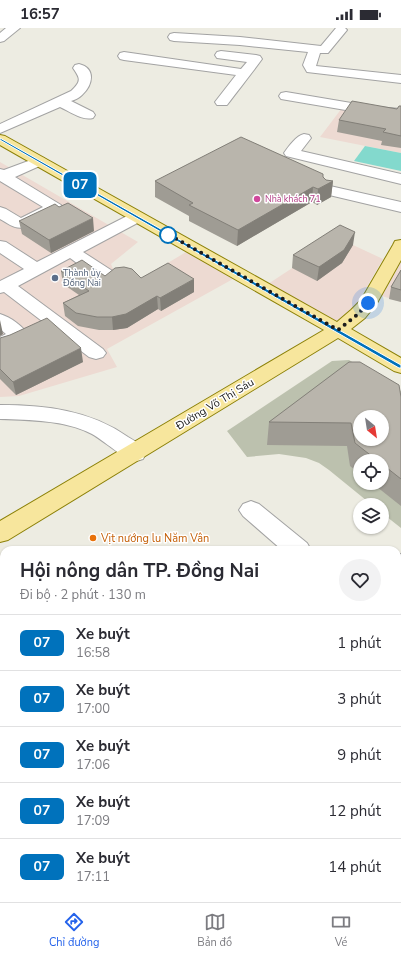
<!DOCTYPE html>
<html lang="vi">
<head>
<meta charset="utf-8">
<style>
  body { margin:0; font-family:"Nunito Sans",sans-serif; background:#f2f2f3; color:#2b2b33; height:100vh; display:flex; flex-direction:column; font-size:15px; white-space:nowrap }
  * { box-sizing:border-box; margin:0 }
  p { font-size:13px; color:#7c7c81 }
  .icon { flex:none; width:22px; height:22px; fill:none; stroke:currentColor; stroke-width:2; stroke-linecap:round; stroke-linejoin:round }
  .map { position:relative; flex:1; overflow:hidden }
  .side { position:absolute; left:0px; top:518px; width:401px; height:356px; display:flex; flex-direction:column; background:#fff; border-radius:12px 12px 0 0; box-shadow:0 1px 3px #0004 }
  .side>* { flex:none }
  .badge { padding:0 8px; border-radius:6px; font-size:14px; line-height:26px }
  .needle { width:26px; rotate:150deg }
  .tools { position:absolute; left:353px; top:382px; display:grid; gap:8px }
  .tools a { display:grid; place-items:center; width:36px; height:36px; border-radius:50%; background:#fff; box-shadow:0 1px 3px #0004; font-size:20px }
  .you { position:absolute; width:20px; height:20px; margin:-10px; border:3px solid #fff; border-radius:50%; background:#1a73e8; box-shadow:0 0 0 6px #1a73e833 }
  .map>.badge { position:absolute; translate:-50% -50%; box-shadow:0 0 0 2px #fff }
  .round { display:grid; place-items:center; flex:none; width:42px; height:42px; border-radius:21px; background:#f2f2f3 }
  .headline { display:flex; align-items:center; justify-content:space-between; height:68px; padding:0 20px }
  h1 { font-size:19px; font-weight:700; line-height:30px }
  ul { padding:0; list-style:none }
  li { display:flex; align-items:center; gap:12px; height:56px; padding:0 20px; border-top:1px solid #e1e1e2 }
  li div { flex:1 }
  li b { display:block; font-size:15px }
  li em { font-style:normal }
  li .badge { min-width:44px; font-weight:700; text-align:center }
  .status { display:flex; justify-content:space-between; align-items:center; height:28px; padding:0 20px; background:#fff; direction:ltr }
  .status svg { height:11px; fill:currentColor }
  .dock { display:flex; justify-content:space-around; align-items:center; height:56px; border-top:1px solid #e1e1e2; background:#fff; font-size:11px; color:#7c7c81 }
  .dock a { display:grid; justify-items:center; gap:2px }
  .dock .current { color:#2563eb }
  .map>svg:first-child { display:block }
  .commercial { fill:#eddad2 }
  .construction { fill:#bcc1ae; fill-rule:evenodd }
  .pitch { fill:#83d9cd }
  .parking { fill:#e8e8e8 }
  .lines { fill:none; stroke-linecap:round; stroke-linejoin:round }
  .minor-casing { stroke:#a3a3a3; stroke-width:2 }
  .major-casing { stroke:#8c8108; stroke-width:2 }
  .minor { fill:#fff; fill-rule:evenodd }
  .major { fill:#f7e69d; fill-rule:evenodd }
  .wall { fill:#9f9c94 }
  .shaded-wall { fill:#827f78 }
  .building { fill:#b9b5ac; stroke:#827f78; fill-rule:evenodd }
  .line { fill:#0072bc; stroke:#fff }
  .walk { stroke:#1c1c1c; stroke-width:4; stroke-dasharray:0 7.2 }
  .hotel-dot { fill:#d1479c; stroke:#fff; stroke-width:1.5 }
  .stop-dot { fill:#fff; stroke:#0072bc; stroke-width:2 }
  .service-dot { fill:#5c6f8a; stroke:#fff; stroke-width:1.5 }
  .food-dot { fill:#e8710a; stroke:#fff; stroke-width:1.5 }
  .labels { text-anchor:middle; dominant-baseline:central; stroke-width:3; stroke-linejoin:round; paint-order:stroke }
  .far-hotel-label { font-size:9px; fill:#b23c85; stroke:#fff; text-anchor:start }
  .far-service-label { font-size:9px; fill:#4e5e75; stroke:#fff; text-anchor:start }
  .street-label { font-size:11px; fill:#1c1c1c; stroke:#fff }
  .food-label { font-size:11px; fill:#c56008; stroke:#fff; text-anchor:start }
</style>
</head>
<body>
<div class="status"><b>16:57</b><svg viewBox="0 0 49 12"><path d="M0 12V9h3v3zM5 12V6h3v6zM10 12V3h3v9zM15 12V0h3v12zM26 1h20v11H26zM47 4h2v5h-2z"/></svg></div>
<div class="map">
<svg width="401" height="874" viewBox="0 0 401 874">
  <rect width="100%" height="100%" fill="#edece2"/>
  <path class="commercial" d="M342,80L401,86V125L320,109Z
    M0,134L138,214L111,236L116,248L138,253L186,224L233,251L107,321L117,339L19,368L0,369Z
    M338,210L383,231L358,274L336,294L268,256Z
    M401,234V274L382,268Z"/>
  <path class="construction" d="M349,332L401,363V500L382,485V477H372L329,442L319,435L306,430L279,426L247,429L227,403L332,333ZM360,389H382V411H360ZM360,433H382V455H360Z"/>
  <path class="pitch" d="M365,118L401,125V143L354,133Z"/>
  <path class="parking" d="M0,663L4,669V721L0,723Z"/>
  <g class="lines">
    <g class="minor-casing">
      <path id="minor" d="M6,0H20L4,13L0,14V5Z
        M336,0H345L347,2L328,25H320L316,38L401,47V55L307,44L303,37L308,24L240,17L174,13L170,12L168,9L170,6L174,5L240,9L321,18Z
        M221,23L256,27L260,28L262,31C252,45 239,61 227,77H217L215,74L236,47L124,32L120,31L118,28L120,25L124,24L241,41L247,34L217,30L215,27L217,24Z
        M79,36C96,40 93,57 82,67C79,70 75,72 71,73L93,84L95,87L93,90C82,93 69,83 60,79L0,105V96L71,63C82,53 80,50 73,40L75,37Z
        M286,64L375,79L401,81V89L375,87L281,71L279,68L281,65Z
        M304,106L309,107L311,110L301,123L401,146V156L286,128L284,125C289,118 296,108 304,106Z
        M39,129L44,130L46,133L44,136L15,149L61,177L63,180L61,183L26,199C15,202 9,196 0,191V179L6,181L21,190L43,179L0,153V141L4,142Z
        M330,158L401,174V184L325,166L322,163L325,160Z
        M137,184L143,186L145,189L143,192L83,224L114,244L117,248L114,252C99,256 83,239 70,230L18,258L103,321L106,325L103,329L96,331L89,329L4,264L0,265V253L24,241L0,225V213L6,214L37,234L131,186Z
        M0,286C10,289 23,298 28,307C23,315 10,321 0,323V309L6,306L0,301Z
        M0,377C45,377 90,382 128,409C135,413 142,417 146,425L143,431C140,432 137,433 134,433C124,431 103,412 92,406C65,392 30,392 0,391Z
        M251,473L259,476L307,515L311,522H282L243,488L239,482L243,476Z
        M401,526V549L397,550V527Z
        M397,590L401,591V615L397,614Z
        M0,628L4,629V657L0,656Z
        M4,809V841L0,843V811Z
        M4,849V870H18L16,874H0V851Z"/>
    </g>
    <g class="major-casing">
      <path id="major" d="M0,107L5,108L337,294L351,282L361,272L393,217L395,213L401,212V232L377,275L365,290L351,301L401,330V345L394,343L338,310L8,512L0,514V493L324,302L0,117Z"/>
    </g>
    <use href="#minor" class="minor"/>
    <use href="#major" class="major"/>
  </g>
  <path class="wall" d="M401,78V120L381,117L382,113L337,104L339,92L397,81Z
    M323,149L326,152L333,153L331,169L317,177L312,174L237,218L189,193V188L155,169V153Z
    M19,193L94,203L51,225L22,206Z
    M353,217L342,235L317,253L292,240L293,227Z
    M401,242V274L389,271L391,259Z
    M61,243L105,248L141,250L194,264L161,283L158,281L127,300L113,302H99L78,298L65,288L63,275L79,267L63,256Z
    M0,310L83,334L16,367L0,351Z
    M401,369V478L372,455H382V433H360V446L350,438L347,418L267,417L269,394Z"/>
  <path class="shaded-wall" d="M333,153L331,169L317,177L318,161Z
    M313,159L312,174L237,218L238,202Z
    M93,190L94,203L51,225L49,212Z
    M355,204L353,217L342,235L317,253L319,239Z
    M194,251V264L161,283L160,270Z
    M157,268L158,281L127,300L113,302L112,289Z
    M0,292L3,306L0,308Z
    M81,320L83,334L16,367L13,354Z
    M4,592V603L1,606L0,602V595Z
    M4,795V807L0,799V798Z
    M0,799L4,807V808L0,809Z"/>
  <path class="building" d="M352,73L397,81L399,78H401V108L383,104L386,101L339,92Z
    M241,109L323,146V149L326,152L333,153L318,161L313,159L238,202L189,177L193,175L155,153Z
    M68,175L93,190L49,212L19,193L55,176L59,179Z
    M340,197L355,204L344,222L319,239L293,227Z
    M82,232L105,248L115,240L124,239L132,241L141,250L168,235L194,251L160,270L157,268L126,286L112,289H97L76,285L63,275L89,263L61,243Z
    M401,242V262L391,259Z
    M47,290L81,320L13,354L0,341V310L10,307Z
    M349,334H360L399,357L401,369V451L382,436V433H378L355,415L351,395L269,394ZM360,389H382V411H360Z
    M0,551L4,554V592L0,595Z
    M4,704V795L0,798V706Z"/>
  <path class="line" d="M0,110L401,337V340H399L0,112Z"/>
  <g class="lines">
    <path class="walk" d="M168,207L166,205L338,302L358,286L368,275"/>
  </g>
  <circle class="hotel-dot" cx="257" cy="171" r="4"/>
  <circle class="stop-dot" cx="168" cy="207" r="8"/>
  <circle class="service-dot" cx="55" cy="250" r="4"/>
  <circle class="food-dot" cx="93" cy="510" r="4"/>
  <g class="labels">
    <g class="far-hotel-label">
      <text x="265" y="171">Nhà khách 71</text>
    </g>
    <g class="far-service-label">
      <text x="63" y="245">Thành ủy<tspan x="63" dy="10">Đồng Nai</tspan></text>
    </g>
    <g class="street-label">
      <text transform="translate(215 376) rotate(-31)">Đường Võ Thị Sáu</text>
    </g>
    <g class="food-label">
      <text x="101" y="510">Vịt nướng lu Năm Vân</text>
    </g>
  </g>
</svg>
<div class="tools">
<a><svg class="needle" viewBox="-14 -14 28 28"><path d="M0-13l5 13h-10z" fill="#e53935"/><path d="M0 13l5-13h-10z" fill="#7c7c81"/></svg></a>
<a><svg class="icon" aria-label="locate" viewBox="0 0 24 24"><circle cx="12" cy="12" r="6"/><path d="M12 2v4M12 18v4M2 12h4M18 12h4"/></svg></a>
<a><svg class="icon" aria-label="layers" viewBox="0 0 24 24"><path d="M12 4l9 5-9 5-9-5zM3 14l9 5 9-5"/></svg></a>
</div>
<div class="you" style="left:368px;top:275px"></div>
<b class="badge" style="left:80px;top:157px;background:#0072bc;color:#fff">07</b>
<section class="side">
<div class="headline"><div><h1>Hội nông dân TP. Đồng Nai</h1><p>Đi bộ · 2 phút · 130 m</p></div><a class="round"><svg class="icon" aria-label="heart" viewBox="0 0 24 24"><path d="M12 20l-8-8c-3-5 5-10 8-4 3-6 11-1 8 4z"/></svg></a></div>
<ul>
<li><span class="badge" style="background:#0072bc;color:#fff">07</span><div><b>Xe buýt</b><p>16:58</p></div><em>1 phút</em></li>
<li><span class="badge" style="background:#0072bc;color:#fff">07</span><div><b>Xe buýt</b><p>17:00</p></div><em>3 phút</em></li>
<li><span class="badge" style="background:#0072bc;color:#fff">07</span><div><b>Xe buýt</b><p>17:06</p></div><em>9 phút</em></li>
<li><span class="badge" style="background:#0072bc;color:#fff">07</span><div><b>Xe buýt</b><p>17:09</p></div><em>12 phút</em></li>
<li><span class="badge" style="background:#0072bc;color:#fff">07</span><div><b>Xe buýt</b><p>17:11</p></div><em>14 phút</em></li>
</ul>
</section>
</div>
<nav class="dock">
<a class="current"><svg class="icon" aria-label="directions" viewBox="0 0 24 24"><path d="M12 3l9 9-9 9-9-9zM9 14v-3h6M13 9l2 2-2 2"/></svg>Chỉ đường</a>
<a><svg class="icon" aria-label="map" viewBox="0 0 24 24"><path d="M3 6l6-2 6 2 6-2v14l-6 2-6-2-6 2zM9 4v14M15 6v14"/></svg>Bản đồ</a>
<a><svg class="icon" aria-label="tickets" viewBox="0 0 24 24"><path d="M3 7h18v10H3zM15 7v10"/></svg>Vé</a>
</nav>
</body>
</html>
